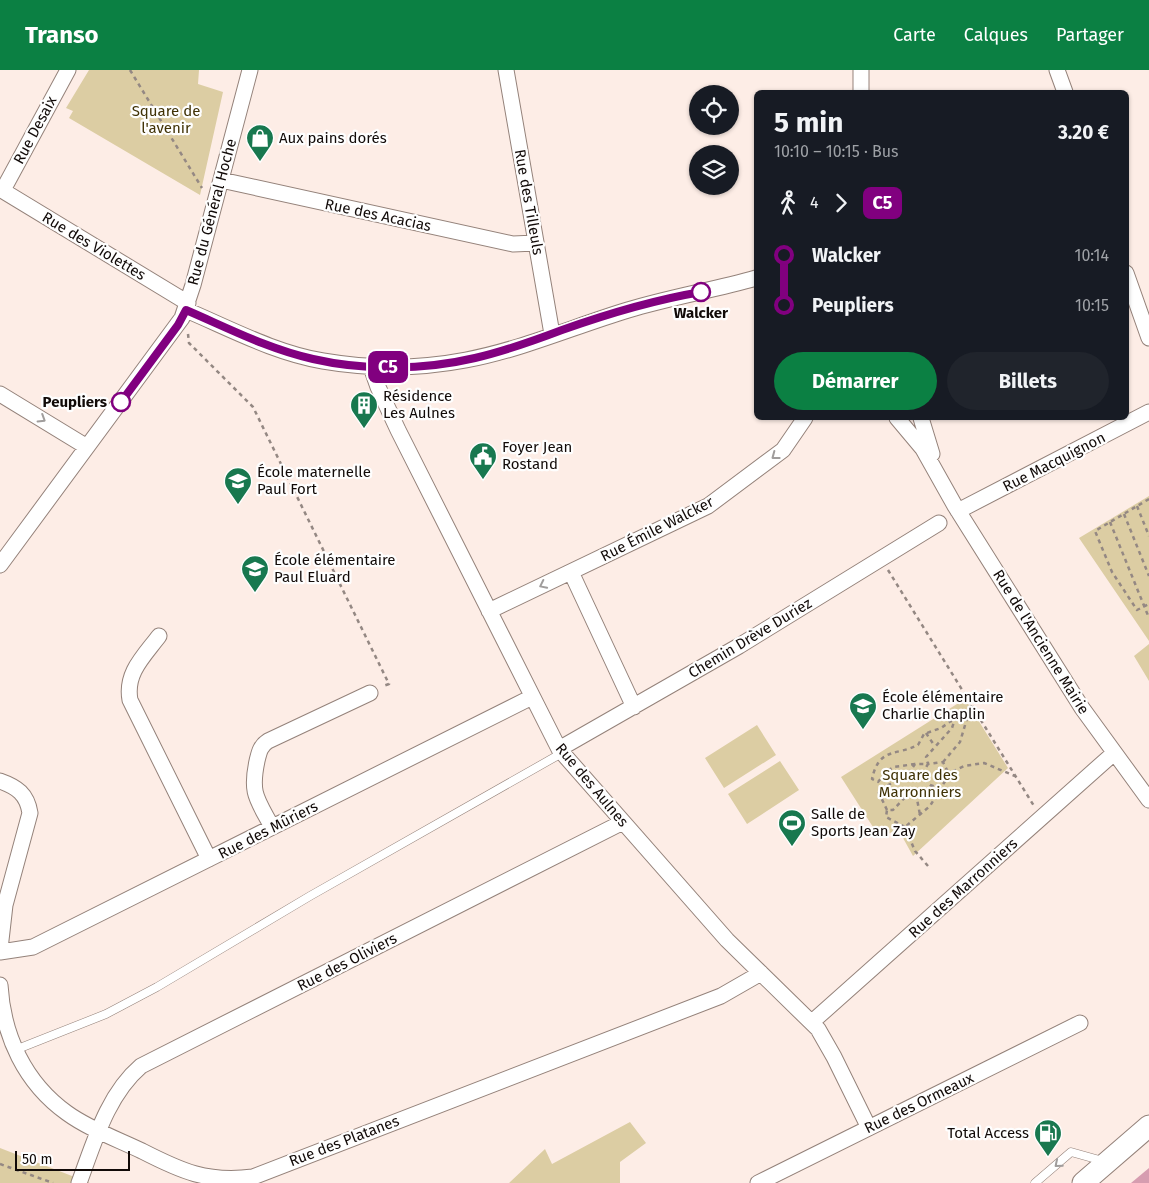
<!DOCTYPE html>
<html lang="fr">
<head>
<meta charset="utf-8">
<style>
  body { margin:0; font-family:"Fira Sans",sans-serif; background:#20242c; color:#f1f3f6; height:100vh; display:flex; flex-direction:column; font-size:19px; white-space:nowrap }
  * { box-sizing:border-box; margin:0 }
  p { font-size:16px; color:#9ea1a6 }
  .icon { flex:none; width:28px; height:28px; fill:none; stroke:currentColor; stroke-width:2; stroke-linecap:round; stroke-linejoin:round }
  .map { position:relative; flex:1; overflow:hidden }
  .details { position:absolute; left:754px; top:20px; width:375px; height:330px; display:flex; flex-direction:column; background:#171b24; border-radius:8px; box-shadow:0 1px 4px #0004 }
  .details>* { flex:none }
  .badge { padding:0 10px; border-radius:8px; font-size:18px; line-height:32px }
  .buttons { position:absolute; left:689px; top:15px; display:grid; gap:10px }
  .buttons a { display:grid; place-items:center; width:50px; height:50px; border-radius:50%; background:#171b24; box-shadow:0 1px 4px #0004; font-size:25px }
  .scale { position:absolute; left:15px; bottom:12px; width:115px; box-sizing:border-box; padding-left:5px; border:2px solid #110a08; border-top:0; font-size:14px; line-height:18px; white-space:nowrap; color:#110a08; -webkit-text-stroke:4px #fefefe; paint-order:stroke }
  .map>.badge { position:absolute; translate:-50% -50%; box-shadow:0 0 0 2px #fff }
  .legs { display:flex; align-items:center; gap:8px; height:55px; padding:0 20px; font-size:16px }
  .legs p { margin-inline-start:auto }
  .headline { display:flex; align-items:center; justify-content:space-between; height:85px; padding:0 20px }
  h1 { font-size:28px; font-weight:700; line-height:38px }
  .button { display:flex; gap:10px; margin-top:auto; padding:10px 20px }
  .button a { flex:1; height:58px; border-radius:30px; background:#0b8043; color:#fff; font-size:20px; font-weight:700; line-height:58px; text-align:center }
  .button a+a { background:#20242c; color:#f1f3f6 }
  ul { padding:0 20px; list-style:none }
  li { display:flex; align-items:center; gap:18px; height:50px; font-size:19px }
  li i { display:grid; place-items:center; width:8px; height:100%; margin:0 6px; background:currentColor }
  li i::after { content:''; width:12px; height:12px; margin:-6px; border:4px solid; border-radius:50%; background:#171b24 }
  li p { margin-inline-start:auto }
  li:first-child i { background:linear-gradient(#0000 50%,currentColor 0) }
  li:last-child i { background:linear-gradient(currentColor 50%,#0000 0) }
  header { display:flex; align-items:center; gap:30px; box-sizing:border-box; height:70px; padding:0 25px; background:#0b8043; color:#fff }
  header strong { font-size:24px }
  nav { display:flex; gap:28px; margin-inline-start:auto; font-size:18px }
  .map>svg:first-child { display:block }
  .green { fill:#dccda3 }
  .water { fill:#d69db0 }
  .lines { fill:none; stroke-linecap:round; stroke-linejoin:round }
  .lane-casing { stroke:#94827a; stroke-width:9 }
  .street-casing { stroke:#94827a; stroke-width:17 }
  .secondary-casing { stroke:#94827a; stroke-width:23 }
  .path { stroke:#948883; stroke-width:2.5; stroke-dasharray:4 4; stroke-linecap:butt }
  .lane { stroke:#fff; stroke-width:8 }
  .street { stroke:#fff; stroke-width:15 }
  .secondary { stroke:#fff; stroke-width:21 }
  .oneway { stroke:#a09d9c }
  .line-1-casing { stroke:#fff; stroke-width:11 }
  .line-1 { stroke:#81007f; stroke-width:8 }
  .stop-1-dot { fill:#fff; stroke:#81007f; stroke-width:2.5 }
  .labels { text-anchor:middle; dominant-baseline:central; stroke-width:4.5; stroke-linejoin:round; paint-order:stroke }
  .park-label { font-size:15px; fill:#403206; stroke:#fefefe }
  .street-label { font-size:15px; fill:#110a08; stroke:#fefefe }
  .poi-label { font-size:15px; fill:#110a08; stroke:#fefefe; text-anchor:start }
  .stop-label { font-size:15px; font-weight:bold; fill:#110a08; stroke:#fefefe }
</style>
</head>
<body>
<header>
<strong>Transo</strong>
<nav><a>Carte</a><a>Calques</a><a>Partager</a></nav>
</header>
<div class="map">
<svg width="1149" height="1113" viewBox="0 0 1149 1113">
  <rect width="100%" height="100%" fill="#fdede6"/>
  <path class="green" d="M89,0H199L198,14L223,22L200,125L69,48L73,41L66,38Z
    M1149,426V571L1079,468Z
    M1149,574V611L1134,586Z
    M965,629L1008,698L913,786L898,759L880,768L841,707Z
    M757,655L776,685L724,718L705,688Z
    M780,691L799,720L747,754L728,724Z
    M630,1052L646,1073L620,1092V1113H509L545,1079L552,1094Z
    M0,1078L90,1113H0Z"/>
  <path class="water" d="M1149,1098V1113H1131Z"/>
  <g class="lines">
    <g class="lane-casing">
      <path id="lane" d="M15,980L106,944L157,917L310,826L562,683
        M1035,1113L1071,1082L1103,1091"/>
    </g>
    <g class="street-casing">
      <path id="street" d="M506,0L552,264
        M861,0V22
        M1057,0L1065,22
        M221,110L513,174L536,173
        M0,119L188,233
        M3,120L68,0
        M1126,203L1149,268
        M186,240C231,259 275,283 323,291C370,299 419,299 466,290C520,280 575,256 628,240C671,227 714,220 756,208
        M371,297L378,317L398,360L559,679L727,870L818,959L834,987L869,1058
        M0,324L87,377
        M897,348L923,379L955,436L1082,638L1149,730
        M921,348L932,384
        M958,441L1149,342
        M0,495L182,248L193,215L250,0
        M571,502L634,637
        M489,541L708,436L783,380L805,348
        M159,566C144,586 125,603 130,630L209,789
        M559,679L739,576L939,453
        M0,711C17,717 27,724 30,743L5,835L0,879
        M272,757C257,729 250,724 257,691C259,683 260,676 268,671L370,623
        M0,882L33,877L532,627
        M0,915C3,966 25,1013 67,1043C89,1059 117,1069 142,1081C181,1101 207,1113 253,1107L721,926L761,903
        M812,952L1114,683
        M79,1113C94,1073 107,1025 141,996L623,752
        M758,1113L1080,953"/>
    </g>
    <g class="secondary-casing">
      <path id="secondary" d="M1083,1113L1149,1056"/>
    </g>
    <path class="path" d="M130,0L202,118
      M188,264L189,273L253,337L389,614L383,616
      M1149,429L1095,461L1112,502L1137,540L1149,534
      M1137,436L1149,466
      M1124,444L1149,506
      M1110,452L1149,548
      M888,500L1034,736
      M926,663L934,675
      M943,692L960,672L971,635
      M915,694L894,697L887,701L878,712L872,709C879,677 896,686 918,675L924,664L941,658L951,651L954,652L952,658L926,687L928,694L943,692L949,704
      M887,740L878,721L909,703L915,694H928L925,699V708L930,715L940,718
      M905,757L886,747L887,740H893L910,722L917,729L920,745
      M928,796L915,781L905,757L930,736L950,703L964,696L984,693L1015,706
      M0,1094L53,1113"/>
    <use href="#lane" class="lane"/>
    <use href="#street" class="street"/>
    <use href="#secondary" class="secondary"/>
  </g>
  <defs><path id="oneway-chevron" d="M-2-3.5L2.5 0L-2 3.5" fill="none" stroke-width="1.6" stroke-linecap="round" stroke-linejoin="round" transform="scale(1.25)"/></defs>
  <g class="oneway">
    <use href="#oneway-chevron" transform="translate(42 349) rotate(32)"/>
    <use href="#oneway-chevron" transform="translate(775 386) rotate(143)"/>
    <use href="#oneway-chevron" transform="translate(543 515) rotate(154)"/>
    <use href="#oneway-chevron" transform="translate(1058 1094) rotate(140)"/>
  </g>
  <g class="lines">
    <g class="line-1-casing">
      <path id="line-1" d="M121,332L178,255L186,240C228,258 268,279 313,289C365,301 424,300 475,288C505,281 533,271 562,260C607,244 654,230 701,222"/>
    </g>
    <use href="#line-1" class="line-1"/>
  </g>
  <defs>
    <g id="shop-pin" transform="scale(1.4375)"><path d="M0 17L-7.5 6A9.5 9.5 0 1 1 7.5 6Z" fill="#18784f" stroke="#fefefe"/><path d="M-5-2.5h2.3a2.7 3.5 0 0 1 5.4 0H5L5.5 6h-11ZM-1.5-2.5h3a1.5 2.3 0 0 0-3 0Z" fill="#fff"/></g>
    <g id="building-pin" transform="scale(1.4375)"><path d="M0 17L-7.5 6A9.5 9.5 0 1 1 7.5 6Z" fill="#18784f" stroke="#fefefe"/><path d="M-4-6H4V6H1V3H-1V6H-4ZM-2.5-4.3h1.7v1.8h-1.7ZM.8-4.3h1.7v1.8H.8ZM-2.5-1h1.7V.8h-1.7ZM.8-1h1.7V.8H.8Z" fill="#fff"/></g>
    <g id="civic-pin" transform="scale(1.4375)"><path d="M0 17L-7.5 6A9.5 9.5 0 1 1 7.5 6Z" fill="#18784f" stroke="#fefefe"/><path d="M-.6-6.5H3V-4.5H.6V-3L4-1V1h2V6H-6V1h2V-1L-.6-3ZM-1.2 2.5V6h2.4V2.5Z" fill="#fff"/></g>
    <g id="school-pin" transform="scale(1.4375)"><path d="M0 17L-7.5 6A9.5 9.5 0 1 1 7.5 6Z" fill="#18784f" stroke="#fefefe"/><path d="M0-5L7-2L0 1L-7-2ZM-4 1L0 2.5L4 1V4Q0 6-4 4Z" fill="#fff"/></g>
    <g id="stadium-pin" transform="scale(1.4375)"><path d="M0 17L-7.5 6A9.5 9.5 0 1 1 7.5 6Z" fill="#18784f" stroke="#fefefe"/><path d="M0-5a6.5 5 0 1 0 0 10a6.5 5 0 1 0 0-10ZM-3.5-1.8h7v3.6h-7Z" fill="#fff"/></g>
    <g id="fuel-pin" transform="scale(1.4375)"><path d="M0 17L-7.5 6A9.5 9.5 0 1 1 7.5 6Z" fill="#18784f" stroke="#fefefe"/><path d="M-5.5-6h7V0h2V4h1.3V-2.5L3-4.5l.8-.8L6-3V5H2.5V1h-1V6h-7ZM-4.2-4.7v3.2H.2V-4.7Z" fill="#fff"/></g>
  </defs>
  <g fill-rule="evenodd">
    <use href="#shop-pin" x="260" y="68"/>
    <use href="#building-pin" x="364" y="335"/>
    <use href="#civic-pin" x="483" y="386"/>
    <use href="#school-pin" x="238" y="411"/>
    <use href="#school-pin" x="255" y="499"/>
    <use href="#school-pin" x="863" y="636"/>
    <use href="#stadium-pin" x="792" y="753"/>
    <use href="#fuel-pin" x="1048" y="1063"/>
  </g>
  <g class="stop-1-dot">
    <circle cx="701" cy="222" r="9"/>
    <circle cx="121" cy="332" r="9"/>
  </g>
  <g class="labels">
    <g class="park-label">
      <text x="166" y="41">Square de<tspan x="166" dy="17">l'avenir</tspan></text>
      <text x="920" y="705">Square des<tspan x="920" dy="17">Marronniers</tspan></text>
    </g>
    <g class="street-label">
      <text transform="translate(35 60) rotate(-62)">Rue Desaix</text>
      <text transform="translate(529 132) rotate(80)">Rue des Tilleuls</text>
      <text transform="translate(212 142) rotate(-75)">Rue du Général Hoche</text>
      <text transform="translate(378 145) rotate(12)">Rue des Acacias</text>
      <text transform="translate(94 176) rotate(31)">Rue des Violettes</text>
      <text transform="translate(1054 392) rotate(-27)">Rue Macquignon</text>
      <text transform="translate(657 459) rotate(-27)">Rue Émile Walcker</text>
      <text transform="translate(750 568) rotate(-31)">Chemin Drève Duriez</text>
      <text transform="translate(1041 572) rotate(58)">Rue de l'Ancienne Mairie</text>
      <text transform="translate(592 715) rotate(50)">Rue des Aulnes</text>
      <text transform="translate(268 760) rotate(-27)">Rue des Mûriers</text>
      <text transform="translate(963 818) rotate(-42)">Rue des Marronniers</text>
      <text transform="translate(347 892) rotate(-27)">Rue des Oliviers</text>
      <text transform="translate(919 1033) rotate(-26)">Rue des Ormeaux</text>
      <text transform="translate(344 1071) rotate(-21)">Rue des Platanes</text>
    </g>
    <g class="poi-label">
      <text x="279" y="68">Aux pains dorés</text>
      <text x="383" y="326">Résidence<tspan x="383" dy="17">Les Aulnes</tspan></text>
      <text x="502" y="377">Foyer Jean<tspan x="502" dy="17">Rostand</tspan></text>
      <text x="257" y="402">École maternelle<tspan x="257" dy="17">Paul Fort</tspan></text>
      <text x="274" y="490">École élémentaire<tspan x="274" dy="17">Paul Eluard</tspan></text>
      <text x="882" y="627">École élémentaire<tspan x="882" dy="17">Charlie Chaplin</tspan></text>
      <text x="811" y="744">Salle de<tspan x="811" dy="17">Sports Jean Zay</tspan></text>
      <text x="1029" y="1063" text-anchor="end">Total Access</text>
    </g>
    <g class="stop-label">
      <text x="701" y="243">Walcker</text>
      <text x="107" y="332" text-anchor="end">Peupliers</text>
    </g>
  </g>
</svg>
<div class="buttons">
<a><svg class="icon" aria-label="locate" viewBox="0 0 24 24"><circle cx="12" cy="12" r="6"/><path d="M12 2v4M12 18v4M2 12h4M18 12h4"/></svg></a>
<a><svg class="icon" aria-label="layers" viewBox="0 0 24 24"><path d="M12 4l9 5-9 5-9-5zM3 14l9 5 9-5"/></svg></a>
</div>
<div class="scale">50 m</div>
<b class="badge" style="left:388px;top:297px;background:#81007f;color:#fff">C5</b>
<section class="details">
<div class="headline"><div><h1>5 min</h1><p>10:10 – 10:15 · Bus</p></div><b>3.20 €</b></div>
<div class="legs"><svg class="icon" aria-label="walk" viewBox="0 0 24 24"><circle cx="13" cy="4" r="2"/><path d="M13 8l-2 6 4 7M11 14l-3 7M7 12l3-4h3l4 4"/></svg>4<svg class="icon" aria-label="forward" viewBox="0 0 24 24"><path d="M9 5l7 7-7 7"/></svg><b class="badge" style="background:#81007f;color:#fff">C5</b></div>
<ul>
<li><i style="color:#81007f"></i><b>Walcker</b><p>10:14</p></li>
<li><i style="color:#81007f"></i><b>Peupliers</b><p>10:15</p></li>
</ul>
<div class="button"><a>Démarrer</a><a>Billets</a></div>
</section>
</div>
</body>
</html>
